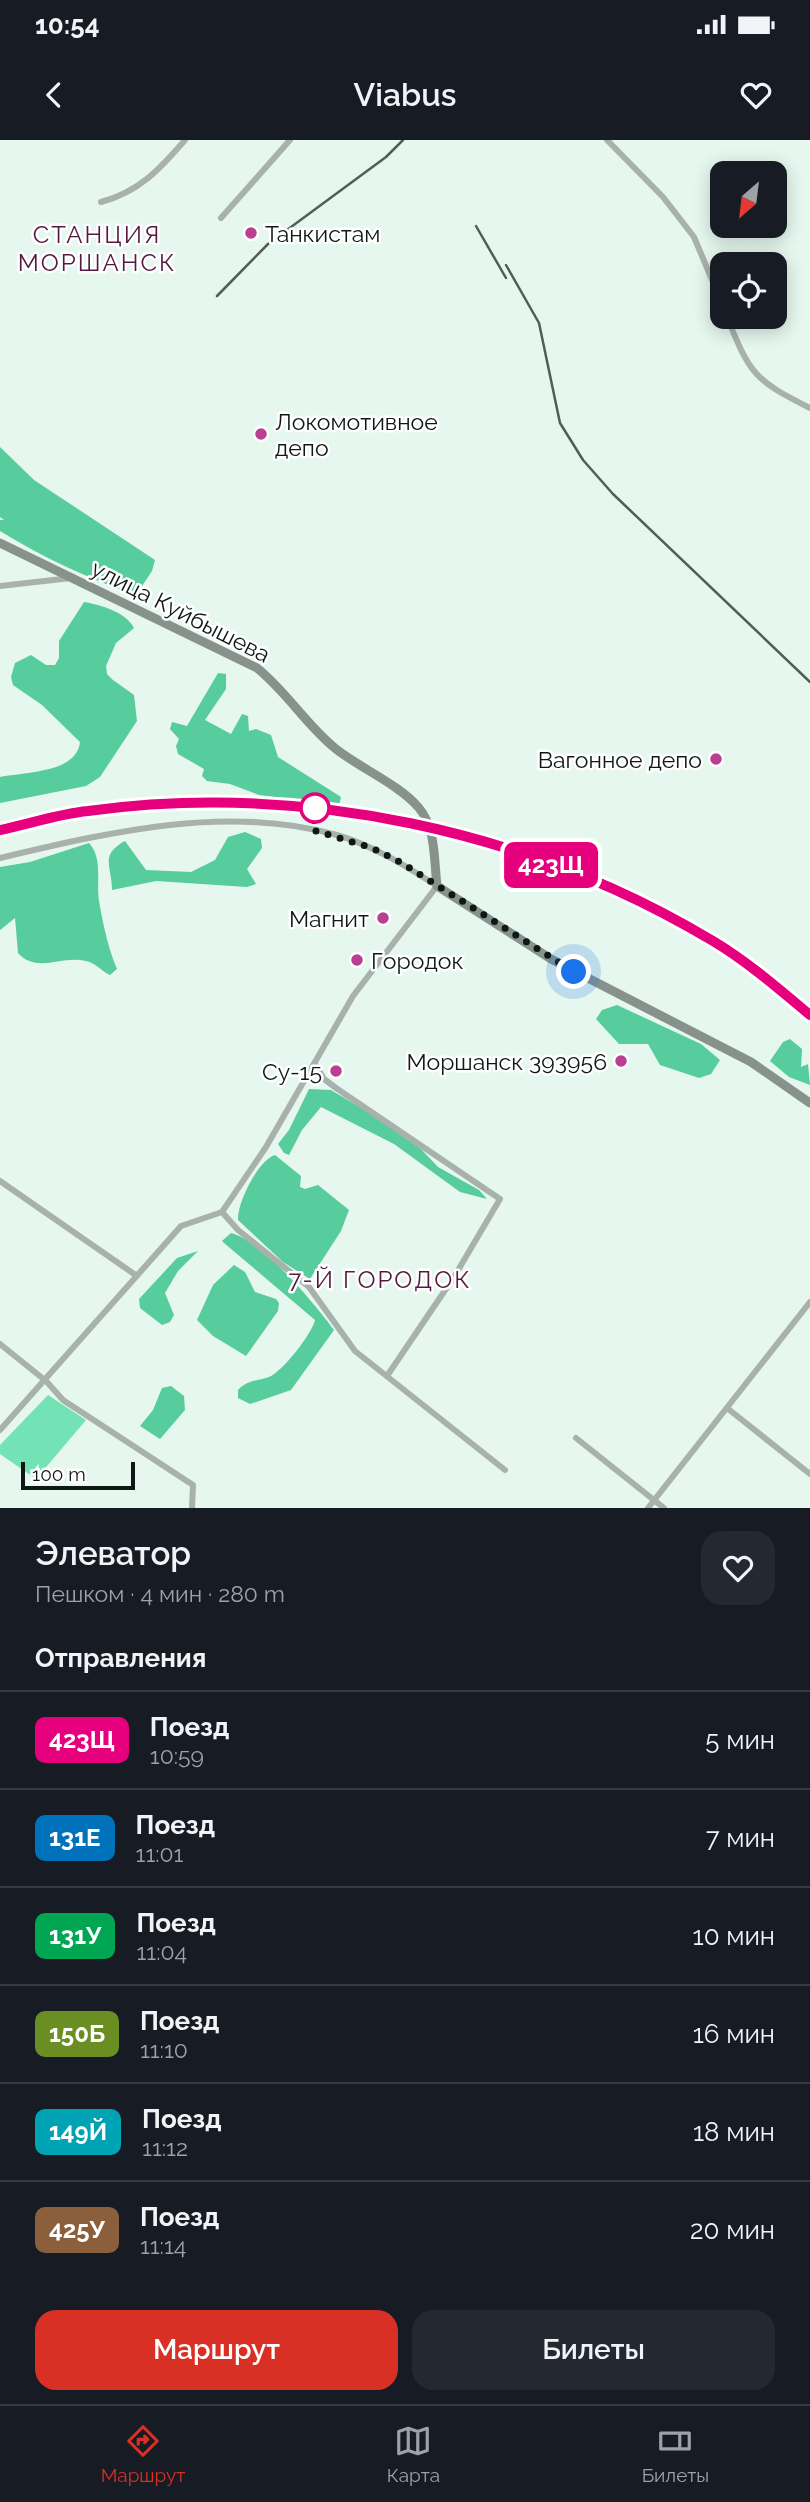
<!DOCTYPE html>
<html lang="ru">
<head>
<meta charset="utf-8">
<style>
  body { margin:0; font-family:Raleway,sans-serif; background:#242831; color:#f1f3f6; height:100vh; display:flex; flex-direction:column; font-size:26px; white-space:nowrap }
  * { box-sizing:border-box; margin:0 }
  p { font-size:23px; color:#9ea1a6 }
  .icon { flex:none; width:38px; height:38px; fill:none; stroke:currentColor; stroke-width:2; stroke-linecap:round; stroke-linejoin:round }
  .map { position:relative; height:1368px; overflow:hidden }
  .drawer { display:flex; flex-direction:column; background:#171b24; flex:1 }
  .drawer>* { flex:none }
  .badge { padding:0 14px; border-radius:10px; font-size:24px; line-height:46px }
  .needle { width:46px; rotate:208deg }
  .tools { position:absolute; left:710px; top:21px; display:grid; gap:14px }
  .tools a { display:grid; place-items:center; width:77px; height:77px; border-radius:14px; background:#171b24; box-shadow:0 4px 18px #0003; font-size:35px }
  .scale { position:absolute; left:21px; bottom:18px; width:114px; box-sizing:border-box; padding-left:7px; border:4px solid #101714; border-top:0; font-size:19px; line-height:24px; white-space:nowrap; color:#101714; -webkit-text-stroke:5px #fff; paint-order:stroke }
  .you { position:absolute; width:35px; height:35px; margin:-18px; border:5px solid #fff; border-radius:50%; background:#1a73e8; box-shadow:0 0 0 10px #1a73e833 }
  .map>.badge { position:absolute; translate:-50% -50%; box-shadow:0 0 0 4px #fff }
  h2 { padding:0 35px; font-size:26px; line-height:63px }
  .round { display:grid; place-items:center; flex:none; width:74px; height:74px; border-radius:21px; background:#242831 }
  .head { display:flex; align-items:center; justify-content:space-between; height:119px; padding:0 35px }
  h1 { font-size:33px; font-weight:600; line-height:52px }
  .action { display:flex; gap:14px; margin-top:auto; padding:14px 35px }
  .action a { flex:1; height:80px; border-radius:21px; background:#d93025; color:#fff; font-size:28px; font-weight:600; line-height:80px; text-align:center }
  .action a+a { background:#242831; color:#f1f3f6 }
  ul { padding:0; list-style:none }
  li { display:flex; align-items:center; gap:21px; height:98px; padding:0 35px; border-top:2px solid #363941 }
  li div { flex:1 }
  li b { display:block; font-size:26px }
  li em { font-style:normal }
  li .badge { min-width:77px; font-weight:700; text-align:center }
  .status { display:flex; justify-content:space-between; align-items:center; height:49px; padding:0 35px; background:#171b24; direction:ltr }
  .status svg { height:19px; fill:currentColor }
  header { display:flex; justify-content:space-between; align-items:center; height:91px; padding:0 35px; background:#171b24; font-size:32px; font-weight:600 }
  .menu { display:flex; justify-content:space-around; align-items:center; height:98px; border-top:2px solid #363941; background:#171b24; font-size:19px; color:#9ea1a6 }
  .menu a { display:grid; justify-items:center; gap:4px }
  .menu .selected { color:#d93025 }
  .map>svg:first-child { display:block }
  .green { fill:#73e2b4 }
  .forest { fill:#57cc9d }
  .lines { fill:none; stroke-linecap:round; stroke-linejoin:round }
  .street { stroke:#a9b1ad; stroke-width:6 }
  .secondary { stroke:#87928c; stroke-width:9 }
  .rail { stroke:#535d58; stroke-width:2.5 }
  .line-casing { stroke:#fff; stroke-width:16 }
  .line { stroke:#e6007e; stroke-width:10 }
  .walk { stroke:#101714; stroke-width:7; stroke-dasharray:0 12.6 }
  .poi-dot { fill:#ba3f90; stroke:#fff; stroke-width:2.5 }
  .stop-dot { fill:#fff; stroke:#e6007e; stroke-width:3.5 }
  .labels { text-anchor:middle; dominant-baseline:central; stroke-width:5; stroke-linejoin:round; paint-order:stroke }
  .poi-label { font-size:23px; fill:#101714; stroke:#fff; text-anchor:end }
  .street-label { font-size:23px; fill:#101714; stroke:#fff }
  .neighbourhood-label { font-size:24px; letter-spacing:2px; fill:#551940; stroke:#fff }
</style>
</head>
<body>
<div class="status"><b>10:54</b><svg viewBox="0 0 49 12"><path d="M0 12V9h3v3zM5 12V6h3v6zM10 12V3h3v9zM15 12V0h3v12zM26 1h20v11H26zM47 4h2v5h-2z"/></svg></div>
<header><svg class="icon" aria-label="back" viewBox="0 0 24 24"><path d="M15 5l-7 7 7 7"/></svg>Viabus<svg class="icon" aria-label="heart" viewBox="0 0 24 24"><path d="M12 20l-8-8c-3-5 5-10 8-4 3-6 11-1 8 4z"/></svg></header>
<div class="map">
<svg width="810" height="1368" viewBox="0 0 810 1368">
  <rect width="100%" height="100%" fill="#e5f7ee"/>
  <path class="green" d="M48,1255L86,1280L36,1339L0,1314V1305Z"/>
  <path class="forest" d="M0,307L34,340L155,420L152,431L136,455C89,439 42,417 0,391V380H4L0,377Z
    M84,462C101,465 126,472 134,488L116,503L106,526L107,534L113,540L134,555L137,581L100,637L86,646L0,663V637C25,632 77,633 80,602L42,565L13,545L11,537L15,523L31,515L46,525H55L59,518V501Z
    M218,533L226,534V549L205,580L231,594L242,574L248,576L249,591L256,589L271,595L278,617L341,657L339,665L259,655L230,644L207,641L202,636L204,629L178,614L176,606L179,599L170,589L172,582L187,586Z
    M245,692L261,699L262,708L247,729L256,744L247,747L156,741L112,750C112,726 99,715 125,701L146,730L191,732L215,720L228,697Z
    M89,703C103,718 96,741 99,761C103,784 108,808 117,829L110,835C101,831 96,823 86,821C61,815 37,834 18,813L15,778L0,790V727L30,722Z
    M617,865L701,904L720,920L711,934L699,938L660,925L648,904H619L596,879L602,870Z
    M790,899L802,909L801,927L808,924L810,945L789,937L770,921L783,902Z
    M309,949L331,950L363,969L421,1009L438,1027L479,1050L487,1059L460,1052L394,1004L321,967L302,990L289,1015L284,1013L278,1004L289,990Z
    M275,1015L301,1036L300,1047L305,1049L318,1045L349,1070L341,1091L310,1139L283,1122L238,1080C237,1063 258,1020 275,1015Z
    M231,1093C263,1101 314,1163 334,1190L291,1250L250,1264L238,1258V1250C248,1240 257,1241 269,1237C282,1232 312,1194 315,1180L224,1103L222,1101Z
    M198,1111L178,1131L165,1153L174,1175L170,1182L162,1185L140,1168L139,1159L177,1118Z
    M234,1125L245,1132L255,1152L276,1159L279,1163L278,1171L246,1216L213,1196L197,1180L213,1145Z
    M171,1246L184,1256L185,1270L160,1299L140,1286L153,1270L162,1248Z"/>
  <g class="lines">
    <path class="street" d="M607,0L663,57L694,97L723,166
      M101,62C139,52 160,29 185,0
      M221,78L290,0
      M727,177C750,234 754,240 810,268
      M0,446L71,438
      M0,718C110,692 226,664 337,695C374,706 406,726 437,746L353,856L266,1007L222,1072L181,1086L0,1290
      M315,924L324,939L336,948L500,1059L454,1137L387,1236
      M0,1041L137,1136
      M222,1072L238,1090L309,1147L355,1211L505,1330
      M0,1204L46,1241L63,1260L193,1345L192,1368
      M727,1268L810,1334
      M576,1298L664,1368
      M648,1368L810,1162"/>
    <path class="secondary" d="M0,403L257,528C287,552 306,585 336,609C360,628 400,645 419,668C436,688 434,721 437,746L551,819L751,922L810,963"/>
    <path class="rail" d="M476,86L506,138
      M506,125L539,183L560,283L583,320L613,354L810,542
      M217,156L268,104L386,17L403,0
      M0,690C29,684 58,675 88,671C302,642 528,690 713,801C748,822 779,849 810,875"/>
  </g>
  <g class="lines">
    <g class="line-casing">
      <path id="line" d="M0,690C29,684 58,674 88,671C303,642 528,690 713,801C748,822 779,849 810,875"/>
    </g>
    <use href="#line" class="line"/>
    <path class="walk" d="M315,668L313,690L372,708L402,723L574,832"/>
  </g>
  <g class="poi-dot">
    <circle cx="251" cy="93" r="7"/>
    <circle cx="261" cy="294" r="7"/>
    <circle cx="716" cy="619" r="7"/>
    <circle cx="383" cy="778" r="7"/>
    <circle cx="357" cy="820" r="7"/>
    <circle cx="621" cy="921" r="7"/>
    <circle cx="336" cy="931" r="7"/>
  </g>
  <circle class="stop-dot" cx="315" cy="668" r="14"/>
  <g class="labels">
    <g class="poi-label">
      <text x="265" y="93" text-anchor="start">Танкистам</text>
      <text x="275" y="281" text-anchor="start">Локомотивное<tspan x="275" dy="26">депо</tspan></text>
      <text x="702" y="619">Вагонное депо</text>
      <text x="369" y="778">Магнит</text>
      <text x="371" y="820" text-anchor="start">Городок</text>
      <text x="607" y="921">Моршанск 393956</text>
      <text x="322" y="931">Су-15</text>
    </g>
    <g class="street-label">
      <text transform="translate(181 471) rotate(27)">улица Куйбышева</text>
    </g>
    <g class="neighbourhood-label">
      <text x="97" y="94">СТАНЦИЯ<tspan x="97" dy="28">МОРШАНСК</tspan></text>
      <text x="380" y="1139">7-Й ГОРОДОК</text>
    </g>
  </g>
</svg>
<div class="tools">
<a><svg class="needle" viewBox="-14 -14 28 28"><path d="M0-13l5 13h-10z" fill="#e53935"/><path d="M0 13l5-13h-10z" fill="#9ea1a6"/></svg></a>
<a><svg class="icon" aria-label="locate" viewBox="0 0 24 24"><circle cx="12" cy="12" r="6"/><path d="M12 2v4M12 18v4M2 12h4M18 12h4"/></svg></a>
</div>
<div class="scale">100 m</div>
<div class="you" style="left:574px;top:832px"></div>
<b class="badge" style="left:551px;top:725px;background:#e6007e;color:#fff">423Щ</b>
</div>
<section class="drawer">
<div class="head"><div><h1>Элеватор</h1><p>Пешком · 4 мин · 280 m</p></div><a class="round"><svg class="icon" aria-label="heart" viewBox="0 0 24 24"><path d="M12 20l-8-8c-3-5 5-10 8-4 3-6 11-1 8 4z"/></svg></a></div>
<h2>Отправления</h2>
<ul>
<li><span class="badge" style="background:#e6007e;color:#fff">423Щ</span><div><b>Поезд</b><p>10:59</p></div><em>5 мин</em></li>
<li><span class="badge" style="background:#0072bc;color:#fff">131Е</span><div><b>Поезд</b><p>11:01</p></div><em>7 мин</em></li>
<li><span class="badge" style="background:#00a651;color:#fff">131У</span><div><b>Поезд</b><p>11:04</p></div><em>10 мин</em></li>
<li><span class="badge" style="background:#6b8e23;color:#fff">150Б</span><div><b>Поезд</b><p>11:10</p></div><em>16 мин</em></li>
<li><span class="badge" style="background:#00a3b4;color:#fff">149Й</span><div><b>Поезд</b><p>11:12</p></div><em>18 мин</em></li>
<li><span class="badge" style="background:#8b5e3c;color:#fff">425У</span><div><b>Поезд</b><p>11:14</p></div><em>20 мин</em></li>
</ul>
<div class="action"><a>Маршрут</a><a>Билеты</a></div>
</section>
<nav class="menu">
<a class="selected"><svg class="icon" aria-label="directions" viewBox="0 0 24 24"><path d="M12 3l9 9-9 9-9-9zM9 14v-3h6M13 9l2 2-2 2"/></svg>Маршрут</a>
<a><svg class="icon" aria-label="map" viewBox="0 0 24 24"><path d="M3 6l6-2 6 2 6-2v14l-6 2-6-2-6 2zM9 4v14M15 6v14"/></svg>Карта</a>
<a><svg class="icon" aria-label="tickets" viewBox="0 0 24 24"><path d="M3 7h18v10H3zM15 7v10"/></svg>Билеты</a>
</nav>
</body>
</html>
